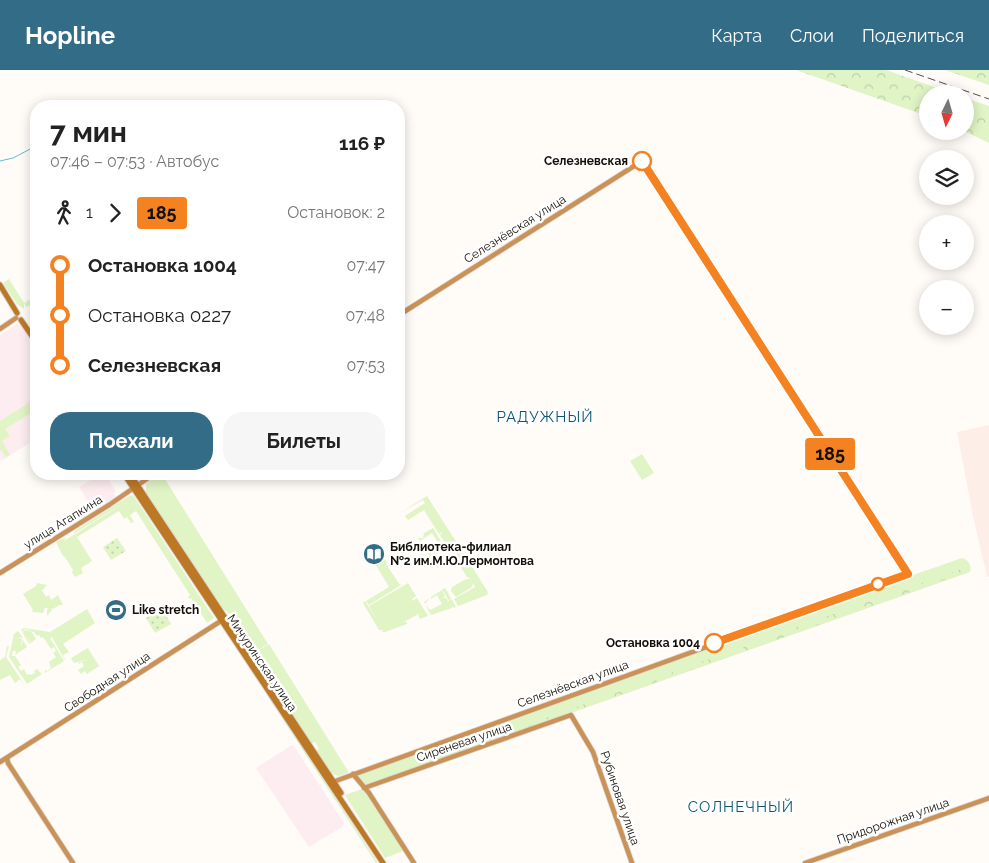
<!DOCTYPE html>
<html lang="ru">
<head>
<meta charset="utf-8">
<style>
  body { margin:0; font-family:Raleway,sans-serif; background:#f6f6f6; color:#222; height:100vh; display:flex; flex-direction:column; font-size:19px; white-space:nowrap }
  * { box-sizing:border-box; margin:0 }
  p { font-size:16px; color:#767676 }
  .icon { flex:none; width:28px; height:28px; fill:none; stroke:currentColor; stroke-width:2; stroke-linecap:round; stroke-linejoin:round }
  .map { position:relative; flex:1; overflow:hidden }
  .sheet { position:absolute; left:30px; top:30px; width:375px; height:380px; display:flex; flex-direction:column; background:#fff; border-radius:20px; box-shadow:0 2px 12px #0003 }
  .sheet>* { flex:none }
  .badge { padding:0 10px; border-radius:4px; font-size:18px; line-height:32px }
  .needle { width:32px; rotate:185deg }
  .buttons { position:absolute; left:919px; top:15px; display:grid; gap:10px }
  .buttons a { display:grid; place-items:center; width:55px; height:55px; border-radius:50%; background:#fff; box-shadow:0 2px 12px #0003; font-size:25px }
  .map>.badge { position:absolute; translate:-50% -50%; box-shadow:0 0 0 2px #fff }
  .legs { display:flex; align-items:center; gap:8px; height:55px; padding:0 20px; font-size:16px }
  .legs p { margin-inline-start:auto }
  .summary { display:flex; align-items:center; justify-content:space-between; height:85px; padding:0 20px }
  h1 { font-size:28px; font-weight:700; line-height:38px }
  .button { display:flex; gap:10px; margin-top:auto; padding:10px 20px }
  .button a { flex:1; height:58px; border-radius:20px; background:#336c86; color:#fff; font-size:20px; font-weight:700; line-height:58px; text-align:center }
  .button a+a { background:#f6f6f6; color:#222 }
  ul { padding:0 20px; list-style:none }
  li { display:flex; align-items:center; gap:18px; height:50px; font-size:19px }
  li i { display:grid; place-items:center; width:8px; height:100%; margin:0 6px; background:currentColor }
  li i::after { content:''; width:12px; height:12px; margin:-6px; border:4px solid; border-radius:50%; background:#fff }
  li p { margin-inline-start:auto }
  li:first-child i { background:linear-gradient(#0000 50%,currentColor 0) }
  li:last-child i { background:linear-gradient(currentColor 50%,#0000 0) }
  header { display:flex; align-items:center; gap:30px; box-sizing:border-box; height:70px; padding:0 25px; background:#336c86; color:#fff }
  header strong { font-size:24px }
  nav { display:flex; gap:28px; margin-inline-start:auto; font-size:18px }
  .map>svg:first-child { display:block }
  .commercial { fill:#fdedf1 }
  .medical { fill:#fdefe7 }
  .grass { fill:#e0f4c5 }
  .forest { fill:url(#forest-crowns) }
  .park { fill:url(#park-dots) }
  .lines { fill:none; stroke-linecap:round; stroke-linejoin:round }
  .stream { stroke:#64bbcf; stroke-width:1 }
  .secondary-casing { stroke:#dad5d1; stroke-width:6 }
  .primary-casing { stroke:#dad5d1; stroke-width:7 }
  .secondary { stroke:#cb9258; stroke-width:4.5 }
  .primary { stroke:#bd7826; stroke-width:5 }
  .rail { stroke:#56514b; stroke-width:1; stroke-dasharray:8 4; stroke-linecap:butt }
  .line-1-casing { stroke:#fff; stroke-width:11 }
  .line-1 { stroke:#f58220; stroke-width:8 }
  .stop-1-dot { fill:#fff; stroke:#f58220; stroke-width:2.5 }
  .labels { text-anchor:middle; dominant-baseline:central; stroke-width:5; stroke-linejoin:round; paint-order:stroke }
  .stop-label { font-size:12px; font-weight:bold; fill:#150f08; stroke:#fff; text-anchor:end }
  .street-label { font-size:12px; fill:#150f08; stroke:#fff }
  .poi-label { font-size:12px; font-weight:bold; fill:#150f08; stroke:#fff; text-anchor:start }
  .quarter-label { font-size:15px; letter-spacing:1px; fill:#0c5672; stroke:#fff }
</style>
</head>
<body>
<header>
<strong>Hopline</strong>
<nav><a>Карта</a><a>Слои</a><a>Поделиться</a></nav>
</header>
<div class="map">
<svg width="989" height="793" viewBox="0 0 989 793">
  <defs>
    <pattern id="forest-crowns" width="20" height="18" patternUnits="userSpaceOnUse" patternTransform="scale(1.25)"><rect width="20" height="18" fill="#e0f4c5"/><path d="M2 6a3 3 0 1 1 6 0M12 15a3 3 0 1 1 6 0" fill="none" stroke="#bfd0a8"/></pattern>
    <pattern id="park-dots" width="8" height="8" patternUnits="userSpaceOnUse" patternTransform="scale(1.25)"><rect width="8" height="8" fill="#e0f4c5"/><path d="M2 2h.1M6 6h.1" fill="none" stroke="#bfd0a8" stroke-width="1.8" stroke-linecap="round"/></pattern>
  </defs>
  <rect width="100%" height="100%" fill="#fffbf7"/>
  <path class="commercial" d="M17,254L22,256L36,277V369L1,391L0,388V265Z
    M100,404H105L116,422L114,423L116,427L94,441L79,417Z
    M292,675L294,676L344,753L342,757L309,777L256,698Z"/>
  <path class="medical" d="M989,355V507H987L973,446L957,362Z"/>
  <path class="grass" d="M9,209L24,233L29,230H36V233L26,237L24,233V239L17,234L3,213Z
    M35,329L36,340L5,359L10,366L2,371L10,385L6,387L0,379V351Z
    M642,384L654,403L642,410L630,391Z
    M159,404L163,406L268,574L252,584L234,557L231,545L221,537L146,424V414Z
    M133,425L214,548L207,553L191,528L189,529L188,527L190,525L136,441L130,445L134,452L131,453L127,447L124,449L119,441L77,467L92,491L81,498L83,503L75,507L72,502L73,500L65,487L63,486L56,472L66,467L64,471L132,428L73,464L76,460L129,426Z
    M427,426L488,522L487,525L458,536L454,529L475,517L473,513L472,517L456,527L451,521L452,517L466,509H471L467,507L440,465L443,462L439,464L424,440L408,450L405,446L425,433L423,430L400,443Z
    M433,458L442,473L434,479L429,478L428,483L433,484L434,479L443,474L452,489L444,495L439,494L437,499L435,495L447,487L442,480L430,487L425,479L437,471L432,463L420,471L418,468H423L424,463Z
    M962,488C969,490 972,496 970,502L364,716L357,704L418,682L420,684L425,682L426,680L807,542Z
    M383,489L387,492L386,494L400,515L403,514L369,535L366,531L389,517L376,495Z
    M37,513L47,515L43,518L47,516L42,520L46,527L49,525L51,530L58,525L63,535H59L53,539L51,538L52,540L47,546V539L49,538H45V537L43,543L32,542L33,540L23,524L36,516Z
    M408,513L416,526L412,529L413,531L417,528L428,546L420,549L418,545L420,543L404,552H407V554L385,562H381L384,560H379L363,533L365,531L379,553L369,536Z
    M445,518L449,524L448,526L449,525L451,528L449,530L452,529L456,537L453,538L452,536V538L431,545L424,532L430,528L425,534L430,540L442,534L437,525L431,529V527L442,520L445,526L443,528H446L448,531L447,532L449,531L442,519Z
    M87,539L95,553L63,574L69,582L63,585L66,592L52,567L50,568L64,591L45,603V600L47,601L51,598L49,592L56,587L53,583L56,581L54,577L51,579L43,567L41,568L39,565L37,566L34,562L26,559L22,561L24,564L23,561L26,560L31,561L36,569L31,573L25,565L30,573H31L37,570L29,574L21,560L24,558L50,562Z
    M18,561L23,568L17,567L22,569L21,577L23,570L27,577L15,585L16,581H13L12,586H15L21,595L18,597L21,601L24,599L27,605L30,604L31,605L35,603L34,601L37,599L42,604L27,614L9,587L14,564Z
    M269,574L348,701V703L339,706C327,704 321,690 317,680L319,679L315,672L312,673L307,667L252,585Z
    M7,576H9L6,587L26,617L20,609L15,613L10,605L0,610V590L5,587Z
    M88,578L99,596L87,604L85,601L81,604L78,600L84,596L82,592L79,594L78,593L89,589L74,593L71,588Z
    M267,625L271,629L378,793H376Z
    M362,719L368,724L403,779V781L385,788L345,725Z"/>
  <path class="forest" d="M796,0H886L954,24H928L927,46Z
    M945,0H989V15Z
    M965,28L989,36V73L964,61H965Z
    M967,497L969,501L745,581L743,576Z
    M735,580L737,584L669,608L667,604Z
    M656,609L657,612L458,682L457,679Z"/>
  <path class="park" d="M117,468L126,481L111,490L103,477Z
    M162,539L171,554L155,563L146,548Z"/>
  <g class="lines">
    <path class="stream" d="M0,91L13,88L36,76"/>
    <g class="secondary-casing">
      <path id="secondary" d="M0,259L16,248
        M0,503L109,435L154,404
        M7,688L8,693L73,793
        M0,692L224,549
        M353,704L369,723L414,793
        M330,713L908,504L642,91L399,245
        M364,718L571,645L593,682L632,793
        M805,793L989,728"/>
    </g>
    <g class="primary-casing">
      <path id="primary" d="M0,215L17,243
        M21,250L36,272
        M124,404L383,793
        M130,404L341,723"/>
    </g>
    <use href="#secondary" class="secondary"/>
    <use href="#primary" class="primary"/>
    <path class="rail" d="M905,0L989,29"/>
  </g>
  <g class="lines">
    <g class="line-1-casing">
      <path id="line-1" d="M642,91L908,504L714,573"/>
    </g>
    <use href="#line-1" class="line-1"/>
  </g>
  <defs>
    <g id="library-disc" transform="scale(1.125)"><circle r="9.5" fill="#336c86" stroke="#fff"/><path d="M-6-4Q-3-5.5-.7-3.5V5Q-3 3-6 4ZM6-4Q3-5.5 .7-3.5V5Q3 3 6 4Z" fill="#fff"/></g>
    <g id="stadium-disc" transform="scale(1.125)"><circle r="9.5" fill="#336c86" stroke="#fff"/><path d="M0-5a6.5 5 0 1 0 0 10a6.5 5 0 1 0 0-10ZM-3.5-1.8h7v3.6h-7Z" fill="#fff"/></g>
  </defs>
  <g fill-rule="evenodd">
    <use href="#library-disc" x="374" y="484"/>
    <use href="#stadium-disc" x="116" y="540"/>
  </g>
  <g class="stop-1-dot">
    <circle cx="642" cy="91" r="9"/>
    <circle cx="878" cy="514" r="6"/>
    <circle cx="714" cy="573" r="9"/>
  </g>
  <g class="labels">
    <g class="stop-label">
      <text x="628" y="91">Селезневская</text>
      <text x="700" y="573">Остановка 1004</text>
    </g>
    <g class="street-label">
      <text transform="translate(515 159) rotate(-32)">Селезнёвская улица</text>
      <text transform="translate(63 452) rotate(-32)">улица Агапкина</text>
      <text transform="translate(262 593) rotate(56)">Мичуринская улица</text>
      <text transform="translate(107 612) rotate(-33)">Свободная улица</text>
      <text transform="translate(573 614) rotate(-20)">Селезнёвская улица</text>
      <text transform="translate(464 672) rotate(-19)">Сиреневая улица</text>
      <text transform="translate(620 728) rotate(71)">Рубиновая улица</text>
      <text transform="translate(893 751) rotate(-19)">Придорожная улица</text>
    </g>
    <g class="poi-label">
      <text x="390" y="477">Библиотека-филиал<tspan x="390" dy="14">№2 им.М.Ю.Лермонтова</tspan></text>
      <text x="132" y="540">Like stretch</text>
    </g>
    <g class="quarter-label">
      <text x="545" y="347">РАДУЖНЫЙ</text>
      <text x="741" y="737">СОЛНЕЧНЫЙ</text>
    </g>
  </g>
</svg>
<div class="buttons">
<a><svg class="needle" viewBox="-14 -14 28 28"><path d="M0-13l5 13h-10z" fill="#e53935"/><path d="M0 13l5-13h-10z" fill="#767676"/></svg></a>
<a><svg class="icon" aria-label="layers" viewBox="0 0 24 24"><path d="M12 4l9 5-9 5-9-5zM3 14l9 5 9-5"/></svg></a>
<a>+</a>
<a>−</a>
</div>
<b class="badge" style="left:830px;top:384px;background:#f58220;color:#111">185</b>
<section class="sheet">
<div class="summary"><div><h1>7 мин</h1><p>07:46 – 07:53 · Автобус</p></div><b>116 ₽</b></div>
<div class="legs"><svg class="icon" aria-label="walk" viewBox="0 0 24 24"><circle cx="13" cy="4" r="2"/><path d="M13 8l-2 6 4 7M11 14l-3 7M7 12l3-4h3l4 4"/></svg>1<svg class="icon" aria-label="forward" viewBox="0 0 24 24"><path d="M9 5l7 7-7 7"/></svg><b class="badge" style="background:#f58220;color:#111">185</b><p>Остановок: 2</p></div>
<ul>
<li><i style="color:#f58220"></i><b>Остановка 1004</b><p>07:47</p></li>
<li><i style="color:#f58220"></i><span>Остановка 0227</span><p>07:48</p></li>
<li><i style="color:#f58220"></i><b>Селезневская</b><p>07:53</p></li>
</ul>
<div class="button"><a>Поехали</a><a>Билеты</a></div>
</section>
</div>
</body>
</html>
